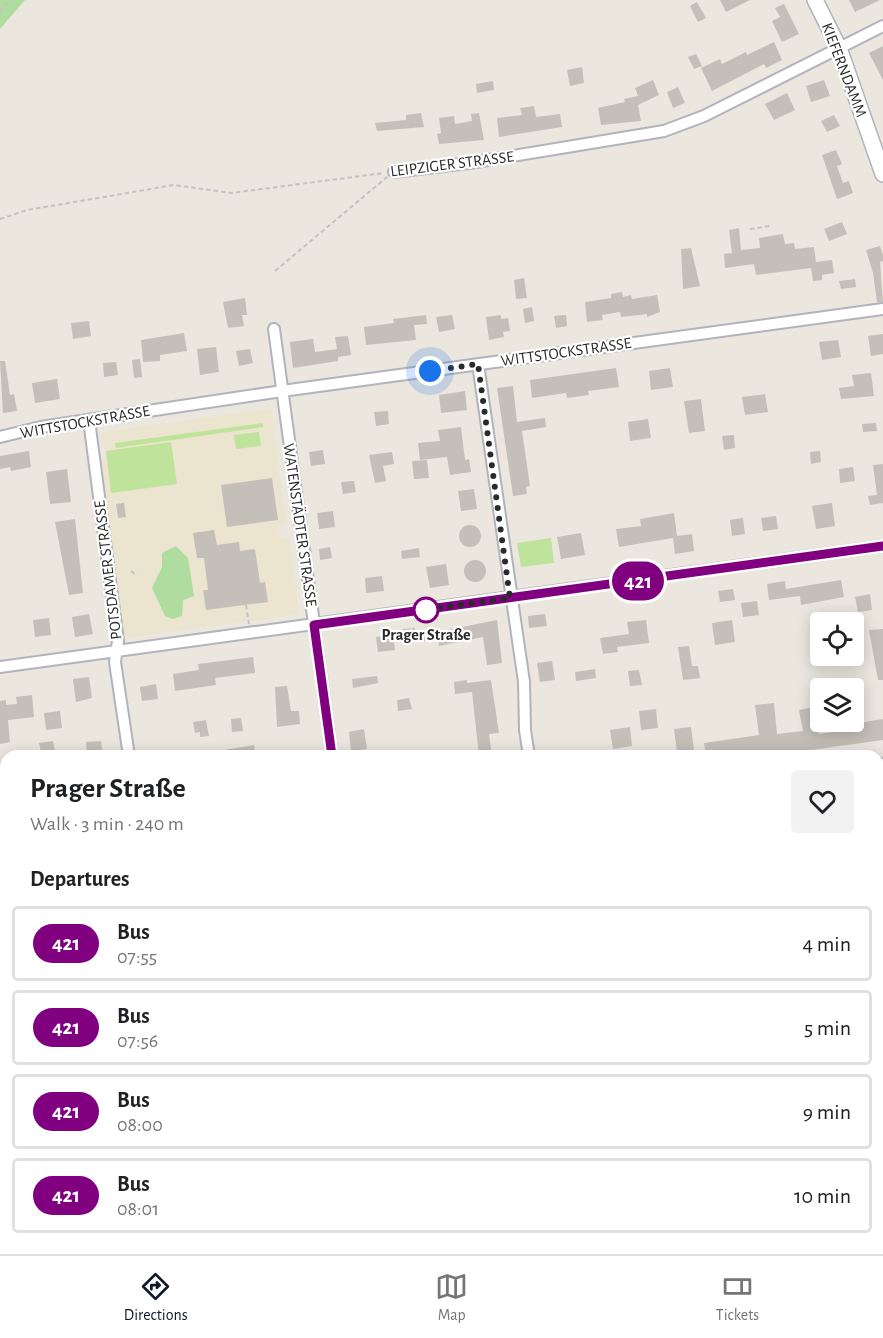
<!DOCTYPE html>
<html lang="en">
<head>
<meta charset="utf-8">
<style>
  body { margin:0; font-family:"Alegreya Sans",sans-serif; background:#f2f2f2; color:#202124; height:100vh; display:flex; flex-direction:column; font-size:22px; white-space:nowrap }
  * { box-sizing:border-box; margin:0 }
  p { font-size:20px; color:#757577 }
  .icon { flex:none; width:33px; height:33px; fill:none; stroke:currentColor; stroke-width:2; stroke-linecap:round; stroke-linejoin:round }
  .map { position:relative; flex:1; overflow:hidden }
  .details { position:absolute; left:0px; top:750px; width:884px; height:504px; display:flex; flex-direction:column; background:#fff; border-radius:18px 18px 0 0; box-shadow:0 3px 15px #0003 }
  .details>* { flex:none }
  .badge { padding:0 12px; border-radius:20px; font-size:21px; line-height:39px }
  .buttons { position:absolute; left:810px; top:612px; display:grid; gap:12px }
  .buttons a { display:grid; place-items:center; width:54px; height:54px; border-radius:6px; background:#fff; box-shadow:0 3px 15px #0003; font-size:30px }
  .you { position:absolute; width:30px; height:30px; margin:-15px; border:4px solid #fff; border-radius:50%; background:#1a73e8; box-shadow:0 0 0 9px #1a73e833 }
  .map>.badge { position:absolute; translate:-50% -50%; box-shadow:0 0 0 3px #fff }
  h2 { padding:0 30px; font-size:22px; line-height:54px }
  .round { display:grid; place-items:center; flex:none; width:63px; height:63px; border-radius:6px; background:#f2f2f2 }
  .overview { display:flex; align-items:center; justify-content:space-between; height:102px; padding:0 30px }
  h1 { font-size:28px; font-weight:700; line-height:45px }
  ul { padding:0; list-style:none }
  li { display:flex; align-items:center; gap:18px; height:75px; margin:0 12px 9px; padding:0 18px; border:3px solid #e0e0e0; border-radius:6px }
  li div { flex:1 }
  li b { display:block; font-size:22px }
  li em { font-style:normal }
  li .badge { min-width:66px; font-weight:700; text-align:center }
  .tab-bar { display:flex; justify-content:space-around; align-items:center; height:84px; border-top:2px solid #e0e0e0; background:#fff; font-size:16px; color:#757577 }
  .tab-bar a { display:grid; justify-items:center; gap:3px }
  .tab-bar .selected { color:#111827 }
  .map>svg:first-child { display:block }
  .education { fill:#ebe4ce }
  .green { fill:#afdd9f }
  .pitch { fill:#c0e39c }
  .building { fill:#c4c0b9 }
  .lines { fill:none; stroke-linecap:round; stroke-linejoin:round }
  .street-casing { stroke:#b1b3bd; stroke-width:14 }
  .secondary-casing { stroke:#b1b3bd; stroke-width:18 }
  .path { stroke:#c3c3c3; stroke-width:2; stroke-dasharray:4.5 3; stroke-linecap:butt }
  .street { stroke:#fff; stroke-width:10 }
  .secondary { stroke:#fff; stroke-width:15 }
  .line-casing { stroke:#fff; stroke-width:14 }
  .line { stroke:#800080; stroke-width:9 }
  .walk { stroke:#2a2a2a; stroke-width:6; stroke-dasharray:0 10.8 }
  .stop-dot { fill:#fff; stroke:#800080; stroke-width:3 }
  .labels { text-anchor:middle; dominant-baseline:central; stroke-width:4.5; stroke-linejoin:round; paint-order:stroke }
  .street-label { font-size:16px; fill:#2a2a2a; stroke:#fff }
  .stop-label { font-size:16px; font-weight:bold; fill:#2a2a2a; stroke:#fff }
</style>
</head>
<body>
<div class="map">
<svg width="883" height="1254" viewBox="0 0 883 1254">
  <rect width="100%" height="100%" fill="#ebe6de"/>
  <path class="education" d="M271,409L286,523L278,525L279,538H289L299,614L124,638L100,461L106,459L102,432Z"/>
  <path class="green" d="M0,0H25L0,29Z
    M176,546L188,558L194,596L183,600L182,616L173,619L165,616L152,588L162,567V553Z
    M883,1125V1254H825L827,1248H878V1138Z"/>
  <path class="pitch" d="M263,423V427L116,448L115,443Z
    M259,432L261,446L236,449L234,435Z
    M171,442L177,484L111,493L106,451Z
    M551,538L554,563L521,567L517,543Z"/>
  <path class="building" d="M720,0H750L726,12Z
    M849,0H880L855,12Z
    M697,2L706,18L698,22L690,6Z
    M784,4L799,34L782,42L772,21L780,17L775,8Z
    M774,42L782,60L766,68L764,64L712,91L701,68L720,59L722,64L746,52L747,55Z
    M883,46V80L869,53Z
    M696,54L702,66L694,69L688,57Z
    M582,67L584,83L570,86L567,70Z
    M653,80L659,95L638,105L641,121L601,125L598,108L625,102L624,99L638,96L635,88Z
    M824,80L830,96L811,102L806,86Z
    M493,81L494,90L477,93L476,84Z
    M678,87L685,103L673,108L667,92Z
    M787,93L795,110L774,120L765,104Z
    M534,106L536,117L560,114L562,127L499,137L497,118L522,115L520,108Z
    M421,113L424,127L377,131L375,123L406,120V115Z
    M479,113L484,140L439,144L437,134L441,133L439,118L454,116L455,124L472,121L471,114Z
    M834,115L840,126L827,132L821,121Z
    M836,150L842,164L837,166L843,183L849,181L853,193L837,199L822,155Z
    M842,222L847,234L829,241L824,229Z
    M739,228L741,250L760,248L759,238L783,234L785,244L794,243L795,249L814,247L816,262L832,260L834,273L822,275V280L813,281L811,268L756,275L754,264L725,268L724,254L732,253L729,230Z
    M880,246L883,255V261L880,262L883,302H877L873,273L866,250Z
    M691,248L700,286L683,289L681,249Z
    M524,278L527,298L516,299L514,280Z
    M855,279L856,287L841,289L839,281Z
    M622,292L623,297L631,295L632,299L657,295L660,312L647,317V314L621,317L620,312L602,315L603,320L587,322L585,302L611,298V294Z
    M245,298L247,315H242L244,326L228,328L223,302Z
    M532,307L534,321L525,323L523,309Z
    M426,315L427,324L414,325L416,340L366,345L364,327L394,323L393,319Z
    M452,315L455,329L439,332L436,317Z
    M501,315V319L508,318L510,331L503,332L504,337L489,340L486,317Z
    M566,315L567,326L556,328L554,316Z
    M89,321L91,336L73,339L71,323Z
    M184,333L187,351L160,355V361L143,362L141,340Z
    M883,334V354L871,356L868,336Z
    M348,336L351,355L338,357V361L293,368L290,342L313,339L315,352L337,349L335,337Z
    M838,340L841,357L822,360L819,342Z
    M216,347L219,372L200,375L197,349Z
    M250,349L253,363L239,366L236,351Z
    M140,359L142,377L134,378L132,360Z
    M0,361H5L10,395L14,394L17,411L3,413Z
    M116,362L118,375L104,377L103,363Z
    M616,368L619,387L588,391L589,395L567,398L566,393L532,398L530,380Z
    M670,368L673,387L651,390L649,371Z
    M871,373L874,396L841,399L839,388L854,386L852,375Z
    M57,379L60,399L35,403L32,383Z
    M513,386L517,422L545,418L546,427L522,431L530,486L526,487L527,494L513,496L497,388Z
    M465,391L467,410L441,413L439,395Z
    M765,394L768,412L745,415L742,397Z
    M701,399L705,431L689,433L684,401Z
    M388,411L389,424L376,426L374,412Z
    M648,419L651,438L630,441L628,422Z
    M876,423L877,431L863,432L862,424Z
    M461,427L465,460L469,459L471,472L450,475L447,457L420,460L418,443L440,441L438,430Z
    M734,435L735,448L724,450L722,436Z
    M323,450L325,464L311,466L309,452Z
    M29,451L31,467L11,471L10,467L0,469V456Z
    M820,451L821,462L811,464L810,452Z
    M392,452L394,464L383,466L386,481L375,483L369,455Z
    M427,460L429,478L414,479L412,461Z
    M883,464V503L870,505L868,496L877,495L873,465Z
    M853,467L855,481L840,483L839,469Z
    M67,469L71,502L50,504L46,472Z
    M272,478L278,520L227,527L221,485Z
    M354,481L356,492L343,494L341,482Z
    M474,489L477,509L461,511L458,491Z
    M124,503L126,517L118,518L116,504Z
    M832,503L835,526L816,529L812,506Z
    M333,511L335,527L319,529L317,513Z
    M674,513L677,536L692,534L694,551L675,554L673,538L619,547L616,529L641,526L640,519Z
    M776,516L778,529L763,531L761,518Z
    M743,518L745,534L732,536L730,520Z
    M75,519L83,593L69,595L55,522Z
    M459 536a11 11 0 1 1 22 0a11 11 0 1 1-22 0Z
    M214,530L217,545L239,542L240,551L255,549L260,583L265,582L268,602L206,610L203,590H208L204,558H197L193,533Z
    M581,533L585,555L561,559L557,537Z
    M330,547L332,558L320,560L319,549Z
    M419,548L420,557L402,559L401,551Z
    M464 571a11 11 0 1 1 22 0a11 11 0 1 1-22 0Z
    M446,564L449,585L430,588L426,567Z
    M382,576L384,591L366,593L365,578Z
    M841,580L844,597L801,605L800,596L769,600L767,584L785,581L786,589Z
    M733,589L735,600L720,602L718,591Z
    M870,594L872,610L858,612L855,597Z
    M757,601L759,615L743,617L741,603Z
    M89,614L93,634L75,637L72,617Z
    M545,614L547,626L529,628L528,616Z
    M49,618L51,635L35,637L33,620Z
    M497,620L502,663L487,665L483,637L439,646L437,632Z
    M646,620L649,643L617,647L618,652L603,654L600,638L629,634L627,622Z
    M732,620L735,642L715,645L712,623Z
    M415,628V631L424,630L425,641H404L403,629Z
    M883,629V680H878L869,630Z
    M393,635L395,650L378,652L376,637Z
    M689,646L692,666H698L700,678L683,680L678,647Z
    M253,657L255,673L215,678L216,685L175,691L173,674L199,670L198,664Z
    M552,661L555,680L540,682L537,663Z
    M595,669L596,678L576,681L575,672Z
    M639,670L642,685L630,686L628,671Z
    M377,676L378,683L353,688L352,679Z
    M89,677L92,698L76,702L73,679Z
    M467,680V683L491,680L499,733L489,734L492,756H479L472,692L455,694L454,682Z
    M156,684L158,699L142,701L140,687Z
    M287,686L291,711H299L300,724L277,727L275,687Z
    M32,695L34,717L8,720L10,742L0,744V701L6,700V705L17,704L16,697Z
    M409,698L412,709L398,711L397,700Z
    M774,703L777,734L803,731L799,710L815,707L819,734L847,730L846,725L883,719V740L768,756H706L704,743L759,735L755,705Z
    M656,709L658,728L641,730L639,711Z
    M60,711L62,728L46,730L44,713Z
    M241,718L243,731L232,732L231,719Z
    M206,720L209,736L200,737V732L195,733L193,722Z
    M630,727L632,746L613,749L610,730Z
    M691,727L694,750L677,752L674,729Z
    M364,729L367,749L351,751L349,732Z
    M53,741L56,756H42L39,743Z
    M101,741L103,756H87L86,742Z
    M254,745L256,756H218V751Z"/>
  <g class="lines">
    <g class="street-casing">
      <path id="street" d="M394,172L476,162L664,131L704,116L883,26
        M274,329L332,756
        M478,364L524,682L525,730L529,756
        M89,420L118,641L115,662L129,756
        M0,437L41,427L282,391L883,309
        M0,667L883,546
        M878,765L883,764
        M0,884L6,883
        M878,982L883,981
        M0,1102L6,1101
        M195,1248L196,1254
        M399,1248V1254
        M462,1254L489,1250
        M585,1254L586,1248"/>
    </g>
    <g class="secondary-casing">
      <path id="secondary" d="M815,0L839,48L883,174
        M878,1124L883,1112
        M819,1254L822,1248"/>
    </g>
    <path class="path" d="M0,11L10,0
      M0,219L27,210L174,185L231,193L384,173
      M750,229L770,226
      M275,271L387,177
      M131,571L137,576
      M246,605L249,624"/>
    <use href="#street" class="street"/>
    <use href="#secondary" class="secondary"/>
  </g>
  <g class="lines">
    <g class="line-casing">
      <path id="line" d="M332,756L314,625L883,546"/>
    </g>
    <use href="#line" class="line"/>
    <path class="walk" d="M426,610H422L510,598L478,364L430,371"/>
  </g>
  <circle class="stop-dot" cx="426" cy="610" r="12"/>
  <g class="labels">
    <g class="street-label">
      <text transform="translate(844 70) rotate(69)">KIEFERNDAMM</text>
      <text transform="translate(452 164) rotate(-7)">LEIPZIGER STRASSE</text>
      <text transform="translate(566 352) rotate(-8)">WITTSTOCKSTRASSE</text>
      <text transform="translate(85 422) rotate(-10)">WITTSTOCKSTRASSE</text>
      <text transform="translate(300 525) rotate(82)">WATENSTÄDTER STRASSE</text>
      <text transform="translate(108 570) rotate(-97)">POTSDAMER STRASSE</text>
    </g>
    <g class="stop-label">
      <text x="426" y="635">Prager Straße</text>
    </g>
  </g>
</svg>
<div class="buttons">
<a><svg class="icon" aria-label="locate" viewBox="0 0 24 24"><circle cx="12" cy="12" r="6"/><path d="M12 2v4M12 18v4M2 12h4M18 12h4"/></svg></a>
<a><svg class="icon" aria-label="layers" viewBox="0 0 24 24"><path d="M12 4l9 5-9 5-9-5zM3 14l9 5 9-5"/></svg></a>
</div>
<div class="you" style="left:430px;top:371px"></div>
<b class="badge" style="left:638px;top:581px;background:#800080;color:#fff">421</b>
<section class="details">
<div class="overview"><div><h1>Prager Straße</h1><p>Walk · 3 min · 240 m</p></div><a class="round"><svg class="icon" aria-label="heart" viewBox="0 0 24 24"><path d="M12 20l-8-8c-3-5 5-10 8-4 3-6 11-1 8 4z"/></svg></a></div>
<h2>Departures</h2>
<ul>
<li><span class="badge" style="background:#800080;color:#fff">421</span><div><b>Bus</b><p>07:55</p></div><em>4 min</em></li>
<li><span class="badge" style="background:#800080;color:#fff">421</span><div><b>Bus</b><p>07:56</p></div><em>5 min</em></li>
<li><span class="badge" style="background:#800080;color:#fff">421</span><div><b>Bus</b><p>08:00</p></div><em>9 min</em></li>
<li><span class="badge" style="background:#800080;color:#fff">421</span><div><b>Bus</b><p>08:01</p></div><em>10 min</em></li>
</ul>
</section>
</div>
<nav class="tab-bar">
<a class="selected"><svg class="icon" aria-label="directions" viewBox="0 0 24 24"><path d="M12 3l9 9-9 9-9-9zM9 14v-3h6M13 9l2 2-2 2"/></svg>Directions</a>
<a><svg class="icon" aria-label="map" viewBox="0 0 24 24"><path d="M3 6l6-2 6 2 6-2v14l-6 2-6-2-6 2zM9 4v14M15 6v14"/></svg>Map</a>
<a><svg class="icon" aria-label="tickets" viewBox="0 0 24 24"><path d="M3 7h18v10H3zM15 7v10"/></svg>Tickets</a>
</nav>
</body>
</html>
